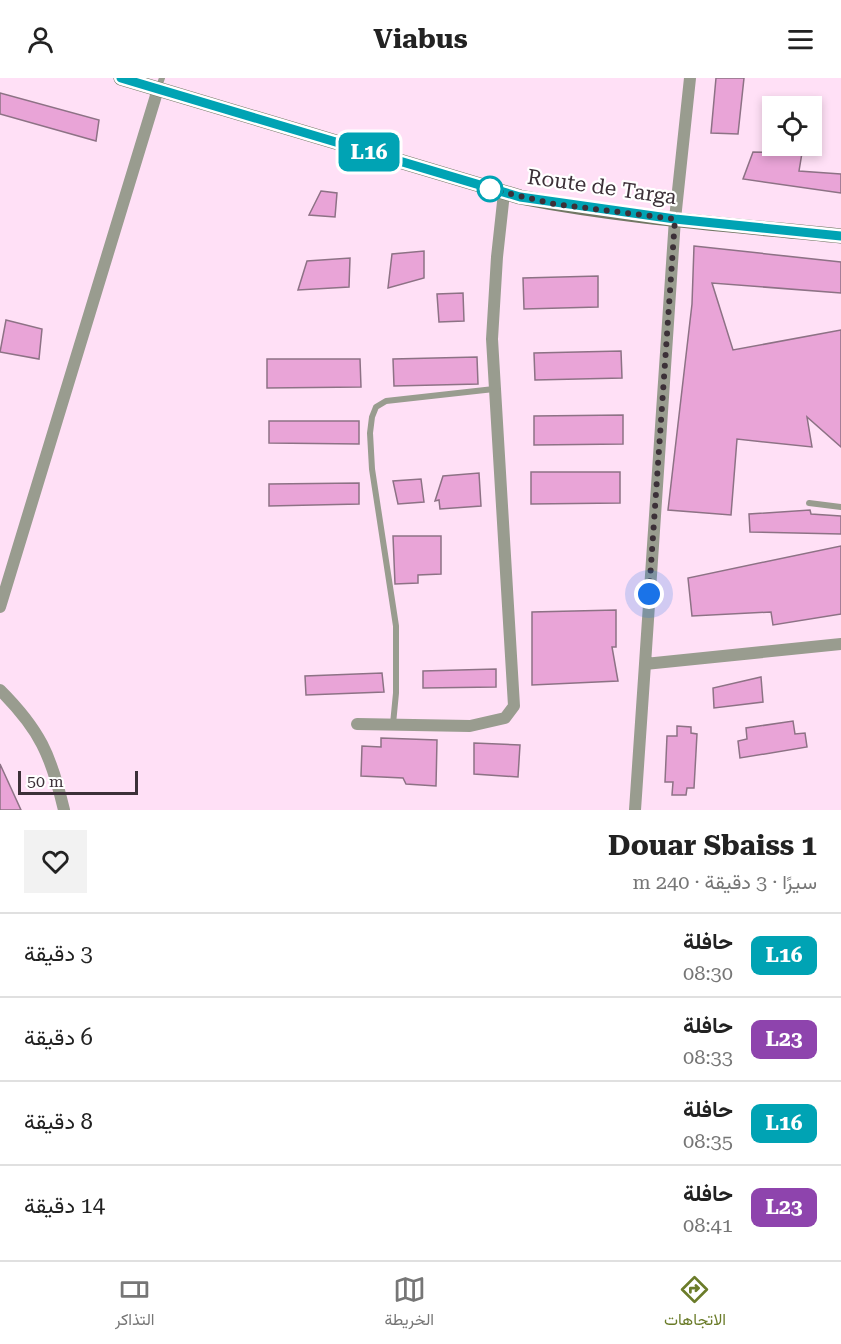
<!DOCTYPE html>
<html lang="ar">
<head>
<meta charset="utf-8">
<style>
  body { margin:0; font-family:"Roboto Serif",Vazirmatn,serif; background:#f2f2f2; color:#222; direction:rtl; height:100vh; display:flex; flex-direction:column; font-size:22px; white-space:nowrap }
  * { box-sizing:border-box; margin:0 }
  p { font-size:20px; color:#767676 }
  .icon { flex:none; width:33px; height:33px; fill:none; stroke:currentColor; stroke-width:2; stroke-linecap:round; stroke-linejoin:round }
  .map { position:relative; height:732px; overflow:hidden; direction:ltr }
  .sheet { display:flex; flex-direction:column; background:#fff; flex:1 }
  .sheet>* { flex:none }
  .badge { padding:0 12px; border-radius:9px; font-size:21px; line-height:39px }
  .controls { position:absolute; left:762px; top:18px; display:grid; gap:12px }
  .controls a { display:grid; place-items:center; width:60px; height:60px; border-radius:0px; background:#fff; box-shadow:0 3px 9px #0003; font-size:30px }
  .scale { position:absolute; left:18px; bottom:15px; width:120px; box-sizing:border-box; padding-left:6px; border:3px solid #3c3038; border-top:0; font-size:16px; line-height:21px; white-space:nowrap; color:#3c3038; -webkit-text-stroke:4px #fff; paint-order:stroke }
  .you { position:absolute; width:30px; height:30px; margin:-15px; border:4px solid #fff; border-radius:50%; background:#1a73e8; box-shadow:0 0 0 9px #1a73e833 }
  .map>.badge { position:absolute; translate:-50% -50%; box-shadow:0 0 0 3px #fff }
  .round { display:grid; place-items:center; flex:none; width:63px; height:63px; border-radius:0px; background:#f2f2f2 }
  .overview { display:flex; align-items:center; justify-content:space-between; height:102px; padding:0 24px }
  h1 { font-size:28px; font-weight:700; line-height:45px }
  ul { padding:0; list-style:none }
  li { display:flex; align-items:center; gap:18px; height:84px; padding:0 24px; border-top:2px solid #e0e0e0 }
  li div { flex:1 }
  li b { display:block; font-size:22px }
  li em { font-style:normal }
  li .badge { min-width:66px; font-weight:700; text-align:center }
  header { display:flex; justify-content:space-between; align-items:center; height:78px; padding:0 24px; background:#fff; font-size:27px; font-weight:700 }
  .tab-bar { display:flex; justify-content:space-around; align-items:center; height:84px; border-top:2px solid #e0e0e0; background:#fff; font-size:16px; color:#767676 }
  .tab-bar a { display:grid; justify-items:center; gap:3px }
  .tab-bar .on { color:#6b7c2a }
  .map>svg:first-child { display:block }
  .building { fill:#e9a4d7; stroke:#8d7285; stroke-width:1.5 }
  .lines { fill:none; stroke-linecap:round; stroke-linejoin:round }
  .service { stroke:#999c8f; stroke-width:6 }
  .minor { stroke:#999c8f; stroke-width:12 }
  .secondary { stroke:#727764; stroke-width:15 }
  .line-casing { stroke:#fff; stroke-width:14 }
  .line { stroke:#00a3b4; stroke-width:9 }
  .walk { stroke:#3c3038; stroke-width:6; stroke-dasharray:0 10.8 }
  .stop-dot { fill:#fff; stroke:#00a3b4; stroke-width:3 }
  .labels { text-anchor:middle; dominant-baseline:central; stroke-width:4.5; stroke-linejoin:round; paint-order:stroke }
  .street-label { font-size:21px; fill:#3c3038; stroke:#fff }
</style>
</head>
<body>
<header><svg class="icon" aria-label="menu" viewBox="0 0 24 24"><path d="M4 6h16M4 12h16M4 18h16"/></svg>Viabus<svg class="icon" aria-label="person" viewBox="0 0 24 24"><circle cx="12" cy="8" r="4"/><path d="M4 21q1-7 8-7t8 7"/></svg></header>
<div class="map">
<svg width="841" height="732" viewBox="0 0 841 732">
  <rect width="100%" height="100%" fill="#ffe0f6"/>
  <path class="building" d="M716,0H744L738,56L711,55Z
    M0,15L99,42L96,63L0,36Z
    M753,74L802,75L799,93L841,96V115L743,101Z
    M321,113L337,115L335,139L309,137Z
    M694,168L841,184V215L712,205L733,272L841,252V369L807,339L812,369L737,361L731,437L668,432L692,226Z
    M424,173V200L388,210L392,176Z
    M350,180L349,209L298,212L307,183Z
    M598,198V229L524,231L523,200Z
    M463,215L464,243L439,244L437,216Z
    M6,242L42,251L39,281L0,274Z
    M621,273L622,300L535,302L534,275Z
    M477,279L478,306L394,308L393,281Z
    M267,281H360L361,309L267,310Z
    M623,337V366L534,367V338Z
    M269,343H359V366L269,365Z
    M531,394H620V425L531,426Z
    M479,395L481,428L440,431L439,422L435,423L443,398Z
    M421,401L424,424L398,426L393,403Z
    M359,405V426L269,428V406Z
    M810,432L811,436L841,438V456L750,454L749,436Z
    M393,458H441V496L418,497V505L395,506Z
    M841,468V536L773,547L771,534L692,538L688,500Z
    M616,532V569H612L618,603L532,607V534Z
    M496,591V609L423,610V593Z
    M382,595L384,614L306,617L305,598Z
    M761,599L763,624L714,630L713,610Z
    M793,643L795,656L805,655L807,669L740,680L738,663L747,661L746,650Z
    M677,648L691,649V655L697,656L694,710H687L686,717H672L673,704H665L667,658H677Z
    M381,660L437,662L436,708L406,706L403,700L361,698L362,668L381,669Z
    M474,665L520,667L518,699L474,696Z
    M0,686L21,732H0Z"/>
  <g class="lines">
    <path class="service" d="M158,11L162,0
      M809,425L841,429
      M393,646L396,615V548L372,391L370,355L372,339L376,329L386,323L494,311"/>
    <path class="minor" d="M690,0L675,141L645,586L841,566
      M0,529L158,11
      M0,612C40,652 51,677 64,732
      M357,646L470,648L505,640L514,628L492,261L497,179L504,115
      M635,732L645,586"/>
    <path class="secondary" d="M121,0L520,119C626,140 734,147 841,158"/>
  </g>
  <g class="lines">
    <g class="line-casing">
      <path id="line" d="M121,0L520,119L675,141L841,158"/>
    </g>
    <use href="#line" class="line"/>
    <path class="walk" d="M490,111L554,126L675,141L649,516"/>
  </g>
  <circle class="stop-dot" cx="490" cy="111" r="12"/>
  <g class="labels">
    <g class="street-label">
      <text transform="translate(602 109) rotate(8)">Route de Targa</text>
    </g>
  </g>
</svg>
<div class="controls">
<a><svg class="icon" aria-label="locate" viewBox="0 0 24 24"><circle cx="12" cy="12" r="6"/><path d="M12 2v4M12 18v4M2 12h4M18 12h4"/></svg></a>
</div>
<div class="scale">50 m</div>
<div class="you" style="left:649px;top:516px"></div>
<b class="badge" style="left:369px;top:74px;background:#00a3b4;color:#fff">L16</b>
</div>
<section class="sheet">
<div class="overview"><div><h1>Douar Sbaiss 1</h1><p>سيرًا · 3 دقيقة · 240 m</p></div><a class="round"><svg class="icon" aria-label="heart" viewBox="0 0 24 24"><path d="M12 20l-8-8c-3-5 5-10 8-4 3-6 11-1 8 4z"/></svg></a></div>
<ul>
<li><span class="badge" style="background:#00a3b4;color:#fff">L16</span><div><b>حافلة</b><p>08:30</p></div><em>3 دقيقة</em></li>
<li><span class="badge" style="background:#8e44ad;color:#fff">L23</span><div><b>حافلة</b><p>08:33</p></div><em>6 دقيقة</em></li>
<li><span class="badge" style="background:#00a3b4;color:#fff">L16</span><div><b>حافلة</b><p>08:35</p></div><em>8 دقيقة</em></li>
<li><span class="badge" style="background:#8e44ad;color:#fff">L23</span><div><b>حافلة</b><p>08:41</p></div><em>14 دقيقة</em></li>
</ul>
</section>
<nav class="tab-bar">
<a class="on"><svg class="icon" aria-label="directions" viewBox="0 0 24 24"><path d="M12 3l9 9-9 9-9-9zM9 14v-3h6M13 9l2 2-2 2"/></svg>الاتجاهات</a>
<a><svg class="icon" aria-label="map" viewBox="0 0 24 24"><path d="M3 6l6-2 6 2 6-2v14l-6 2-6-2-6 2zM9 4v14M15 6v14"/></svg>الخريطة</a>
<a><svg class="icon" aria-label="tickets" viewBox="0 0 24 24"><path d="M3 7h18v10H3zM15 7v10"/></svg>التذاكر</a>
</nav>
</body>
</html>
